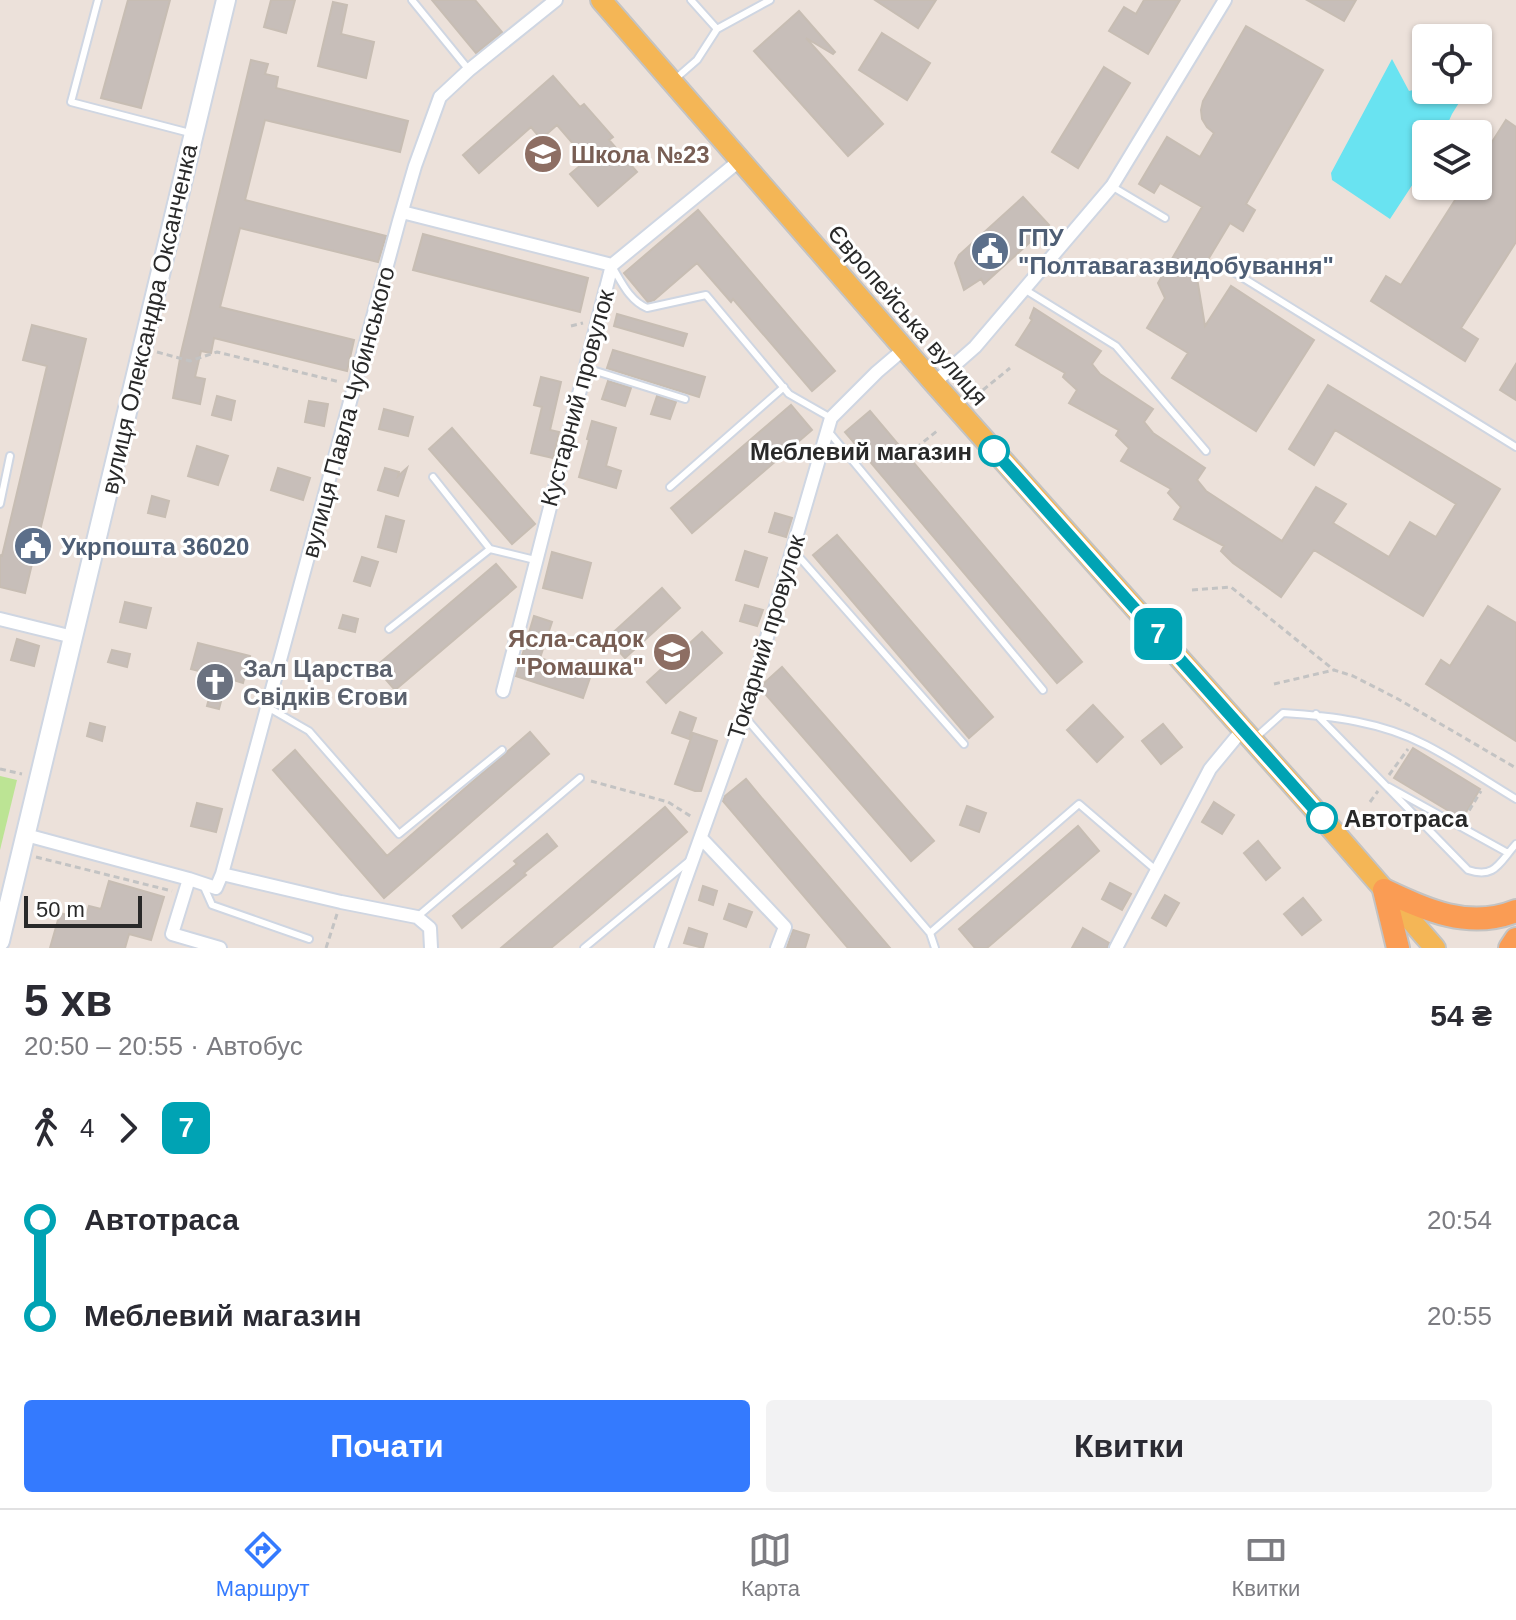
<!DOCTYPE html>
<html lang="uk">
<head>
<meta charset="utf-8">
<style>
  body { margin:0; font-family:Helvetica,sans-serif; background:#f2f2f3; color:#2b2b33; height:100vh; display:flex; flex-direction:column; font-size:30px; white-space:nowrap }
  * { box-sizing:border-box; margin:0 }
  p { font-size:26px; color:#7c7c81 }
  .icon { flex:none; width:44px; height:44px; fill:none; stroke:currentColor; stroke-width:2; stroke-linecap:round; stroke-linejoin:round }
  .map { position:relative; height:948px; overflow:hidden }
  .panel { display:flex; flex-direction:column; background:#fff; flex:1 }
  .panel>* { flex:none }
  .badge { padding:0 16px; border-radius:12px; font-size:28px; line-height:52px }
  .tools { position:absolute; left:1412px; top:24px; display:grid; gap:16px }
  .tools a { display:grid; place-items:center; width:80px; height:80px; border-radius:8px; background:#fff; box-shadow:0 2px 6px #0004; font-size:40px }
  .scale { position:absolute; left:24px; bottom:20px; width:118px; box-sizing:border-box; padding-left:8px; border:4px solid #292929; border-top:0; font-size:22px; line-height:28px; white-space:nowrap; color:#292929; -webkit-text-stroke:6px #fff; paint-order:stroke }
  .map>.badge { position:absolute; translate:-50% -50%; box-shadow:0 0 0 4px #fff }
  .legs { display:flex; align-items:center; gap:12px; height:88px; padding:0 24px; font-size:26px }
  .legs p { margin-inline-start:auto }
  .head { display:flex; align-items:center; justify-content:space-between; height:136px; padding:0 24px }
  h1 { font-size:44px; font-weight:600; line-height:60px }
  .action { display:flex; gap:16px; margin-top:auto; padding:16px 24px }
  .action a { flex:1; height:92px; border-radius:8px; background:#347afe; color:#fff; font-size:32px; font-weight:600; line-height:92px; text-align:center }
  .action a+a { background:#f2f2f3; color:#2b2b33 }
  ul { padding:0 24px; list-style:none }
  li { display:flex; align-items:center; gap:28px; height:96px; font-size:30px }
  li i { display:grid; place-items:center; width:12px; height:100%; margin:0 10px; background:currentColor }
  li i::after { content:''; width:20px; height:20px; margin:-10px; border:6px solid; border-radius:50%; background:#fff }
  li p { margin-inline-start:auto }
  li:first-child i { background:linear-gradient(#0000 50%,currentColor 0) }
  li:last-child i { background:linear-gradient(currentColor 50%,#0000 0) }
  .menu { display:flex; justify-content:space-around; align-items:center; height:112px; border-top:2px solid #e1e1e2; background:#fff; font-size:22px; color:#7c7c81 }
  .menu a { display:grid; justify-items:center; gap:4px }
  .menu .current { color:#347afe }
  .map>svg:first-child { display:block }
  .green { fill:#bce494 }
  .water { fill:#69e3f1 }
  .building { fill:#c7beb9; stroke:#c7bdb3; stroke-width:2 }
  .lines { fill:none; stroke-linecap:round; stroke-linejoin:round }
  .service-casing { stroke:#cfd6e2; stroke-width:10 }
  .minor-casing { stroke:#cfd6e2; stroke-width:16 }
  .secondary-casing { stroke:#cfd6e2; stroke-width:22 }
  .primary-casing { stroke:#c3c3c3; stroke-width:24 }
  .trunk-casing { stroke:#c3c3c3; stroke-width:26 }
  .path { stroke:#c3c3c3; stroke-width:3; stroke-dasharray:6 4; stroke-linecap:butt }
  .service { stroke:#fff; stroke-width:6 }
  .minor { stroke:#fff; stroke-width:12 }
  .secondary { stroke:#fff; stroke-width:18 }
  .primary { stroke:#f4b656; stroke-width:20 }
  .trunk { stroke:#fa9c54; stroke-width:22 }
  .line-1-casing { stroke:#fff; stroke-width:18 }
  .line-1 { stroke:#00a3b4; stroke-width:12 }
  .stop-1-dot { fill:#fff; stroke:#00a3b4; stroke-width:4 }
  .labels { text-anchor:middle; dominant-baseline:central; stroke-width:6; stroke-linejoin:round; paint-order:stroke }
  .education-label { font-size:24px; font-weight:bold; fill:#785e54; stroke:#fff; text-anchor:start }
  .service-label { font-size:24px; font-weight:bold; fill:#4e5e75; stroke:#fff; text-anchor:start }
  .street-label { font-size:24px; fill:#292929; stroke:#fff }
  .stop-label { font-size:24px; font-weight:bold; fill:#292929; stroke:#fff; text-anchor:end }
  .worship-label { font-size:24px; font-weight:bold; fill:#5b616d; stroke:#fff; text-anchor:start }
</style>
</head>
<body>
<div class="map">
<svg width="1516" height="948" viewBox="0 0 1516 948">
  <rect width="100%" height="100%" fill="#ece1da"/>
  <path class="green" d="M0,776L17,780L0,850Z"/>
  <path class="water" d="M1392,59L1409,91L1426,87V90H1467L1452,114L1443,134H1426V164L1390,219L1332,180L1331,173Z"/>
  <path class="building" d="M128,0H170L141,108L101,98Z
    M271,0H295L286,33L264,27Z
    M432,0H475L502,32L476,53Z
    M875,0H936L918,28Z
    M1144,0H1180L1148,54L1109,31L1124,7L1136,14Z
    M1307,0H1356L1344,21Z
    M333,2L347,5L341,34L374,42L366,78L318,66Z
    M799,11L835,52L833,54L806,38L883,124L848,156L754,51Z
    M1246,26L1323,70L1246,204L1255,210L1243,231L1230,223L1197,278L1205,326L1231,286L1314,340L1256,431L1172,378L1188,353L1147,328L1165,298L1158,283L1202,207L1160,183L1154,193L1139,184L1167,137L1200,157L1214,133L1207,127L1202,119L1201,110L1203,101Z
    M882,33L930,63L907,100L859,70Z
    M251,60L268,64L265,74L278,77L276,88L408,121L400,152L265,120L245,200L386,236L378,262L240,228L220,307L354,340L347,371L214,338L211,353L201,351L195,377L205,379L200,404L173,398L181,353Z
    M1104,67L1130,83L1078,168L1052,152Z
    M553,76L580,107L584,104L613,137L609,140L637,172L598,206L570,174L587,160L557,125L541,139L531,127L479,173L463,155Z
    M1506,120L1516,127V242L1461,328L1478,339L1465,361L1371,301L1386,276L1401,285L1464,186H1478V164Z
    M1023,197L1049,225L984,284L981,279L964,290L955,263L959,255Z
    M698,210L835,371L812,391L733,299L731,302L697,263L654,300L648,302L624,273Z
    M423,234L588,278L580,312L413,270Z
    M1034,308L1101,351L1092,364L1100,374L1153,409L1144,422L1153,433L1205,468L1197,480L1206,491L1282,541L1316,487L1346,504L1333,523L1389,557L1410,522L1436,537L1456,504L1335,430L1314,465L1289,449L1328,385L1500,489L1423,616L1314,550L1281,597L1233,563L1221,551L1224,546L1174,519L1181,507L1168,493L1171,489L1121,461L1129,448L1116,435L1119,430L1069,403L1077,390L1063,377L1065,373L1016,345L1032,320L1030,318Z
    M617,314L687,334L683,346L614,326Z
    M32,325L86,339L25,593L0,587V555L2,556L47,366L23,360Z
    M613,350L705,377L699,397L607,368Z
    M1516,364V400L1500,390Z
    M541,377L561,382L550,430L559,432L553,458L531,453L542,407L534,405Z
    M608,381L631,388L625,406L602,399Z
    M217,396L235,401L231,420L212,415Z
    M657,396L676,402L670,419L651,414Z
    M309,401L328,404L324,426L305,422Z
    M791,405L812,430L692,533L671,508Z
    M384,409L413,417L408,436L379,429Z
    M870,411L1082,662L1057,683L845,432Z
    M592,421L616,428L606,466L621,471L616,488L579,477L589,440L587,439Z
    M452,428L535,524L512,544L429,449Z
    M197,446L228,456L218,485L188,476Z
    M278,468L310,478L303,500L271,490Z
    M385,468L399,472L398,476L407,468L398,496L378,490Z
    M152,496L169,501L165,517L148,513Z
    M775,513L792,518L786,537L769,532Z
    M386,516L404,521L396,552L378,547Z
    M837,535L993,717L969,738L813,555Z
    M745,551L767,558L758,587L736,580Z
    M552,552L591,563L582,598L543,588Z
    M362,557L378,562L370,586L354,581Z
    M496,564L516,587L395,690L375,667Z
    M662,588L680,608L625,658L607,638Z
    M125,602L151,608L146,628L120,622Z
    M745,605L763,610L757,626L740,621Z
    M1488,606L1516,623V741L1426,684L1441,660L1450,666Z
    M343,615L358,619L355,632L339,628Z
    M534,616L552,622L540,658L591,675L583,698L516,676Z
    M702,632L722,653L666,703L647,682Z
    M17,639L39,646L34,666L11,660Z
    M198,643L250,656L243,683L227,678L219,709L207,706L212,687L204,686L207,673L191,669Z
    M112,650L130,654L127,667L108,662Z
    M782,667L934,841L911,861L761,689L763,684Z
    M1093,705L1123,737L1097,762L1067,730Z
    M680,712L696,718L689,739L672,733Z
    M90,723L105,727L102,741L87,736Z
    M1163,724L1182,747L1161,764L1142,741Z
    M530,732L549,754L384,898L273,770L295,750L387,856Z
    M693,733L717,741L701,791H695L675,784Z
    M1413,748L1480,789L1462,819L1394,778Z
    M746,779L760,796L890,948H848L723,801L725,796Z
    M1214,802L1234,815L1222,834L1202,822Z
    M197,803L222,809L216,832L191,826Z
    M967,806L986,813L979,832L960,825Z
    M665,807L687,832L588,917L551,948H501Z
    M1078,826L1099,851L987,948H975L959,929Z
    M547,834L557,846L524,873L526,875L462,928L453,916L517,864L514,861Z
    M1258,841L1280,868L1266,880L1244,853Z
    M109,881L164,897L151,940L129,934L125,948H50L60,913L85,920L89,906L101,909Z
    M1110,883L1131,894L1122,910L1102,899Z
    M703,886L717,891L713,905L699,900Z
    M1165,895L1179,903L1166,926L1152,918Z
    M1303,898L1321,920L1302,935L1284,914Z
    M729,904L752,912L746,927L724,919Z
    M689,928L707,934L703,948L684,943Z
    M1083,928L1109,943L1107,948H1072Z
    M793,930L809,935L805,948H787Z"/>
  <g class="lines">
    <g class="service-casing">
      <path id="service" d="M98,0L71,102L190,133
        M412,0L469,70
        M717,29L770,0
        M674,80L697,60L717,29L691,0
        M1113,187L1165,218
        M613,268C622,283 630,301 647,308L706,295L789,394L831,418
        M1232,271L1516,447
        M1024,289L1116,346L1206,451
        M586,368L685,399
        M828,431L1043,690
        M670,487L784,387
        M0,504L10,456
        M490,549L535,560
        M793,550L964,744
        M389,629L490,549L433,477
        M269,708L309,731L399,834L502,750
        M1316,714L1468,870C1495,879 1499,863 1516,844
        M744,716L930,933L935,948
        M1254,739L1283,713C1332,716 1382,722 1426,745C1457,761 1486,781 1516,799
        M1389,787L1508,853
        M204,887L212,905L309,939
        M417,917L580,778
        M930,933L1079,804L1157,871
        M584,948L689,861"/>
    </g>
    <g class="minor-casing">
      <path id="minor" d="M402,212L612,265
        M934,383L975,347L1112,186L1225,0
        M0,619L73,637
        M503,691L612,265L739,161
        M26,835L189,879L216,888L222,874L341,902L417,917L430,928L431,948
        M702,839L785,927L777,948
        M222,874L399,221L415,166L440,97L469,70L556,0
        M189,879L172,934L220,948
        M661,948L744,716L831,418L877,372L904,349
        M1116,948L1210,769L1243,729"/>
    </g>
    <g class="secondary-casing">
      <path id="secondary" d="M0,941L226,0"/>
    </g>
    <g class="primary-casing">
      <path id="primary" d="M601,0L934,383L1322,818L1435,948"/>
    </g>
    <g class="trunk-casing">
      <path id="trunk" d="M1384,890C1426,910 1469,930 1516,911
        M1384,890L1398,948
        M1510,948L1516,939"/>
    </g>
    <path class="path" d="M571,326L583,323
      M157,352L190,361L217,352L340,382
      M983,390L1010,368
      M916,448L937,431
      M1192,590L1231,587L1334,670
      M1274,684L1334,670L1353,676L1398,699L1516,768
      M0,769L22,774
      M1389,775L1408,749
      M591,781L668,802L692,817
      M1370,802L1378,791
      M1464,819L1481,791
      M36,857L172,891
      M326,948L337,914"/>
    <use href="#service" class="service"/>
    <use href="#minor" class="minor"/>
    <use href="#secondary" class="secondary"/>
    <use href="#primary" class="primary"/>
    <use href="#trunk" class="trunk"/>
  </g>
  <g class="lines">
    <g class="line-1-casing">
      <path id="line-1" d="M994,451L1322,818"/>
    </g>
    <use href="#line-1" class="line-1"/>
  </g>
  <defs>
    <g id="school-disc" transform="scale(2)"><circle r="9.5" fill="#8d6e63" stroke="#fff"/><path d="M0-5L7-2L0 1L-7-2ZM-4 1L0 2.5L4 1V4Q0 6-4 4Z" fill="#fff"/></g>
    <g id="civic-disc" transform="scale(2)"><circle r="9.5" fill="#5c6f8a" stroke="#fff"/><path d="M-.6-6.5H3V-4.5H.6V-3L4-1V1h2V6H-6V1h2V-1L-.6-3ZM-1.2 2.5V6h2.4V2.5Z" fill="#fff"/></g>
    <g id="church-disc" transform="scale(2)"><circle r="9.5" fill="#6b7280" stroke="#fff"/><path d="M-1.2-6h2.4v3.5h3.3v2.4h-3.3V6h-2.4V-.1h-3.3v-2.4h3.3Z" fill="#fff"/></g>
  </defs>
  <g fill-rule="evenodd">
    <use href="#school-disc" x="543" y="154"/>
    <use href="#civic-disc" x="990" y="251"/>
    <use href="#civic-disc" x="33" y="546"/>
    <use href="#school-disc" x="672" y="652"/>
    <use href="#church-disc" x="215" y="682"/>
  </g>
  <g class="stop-1-dot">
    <circle cx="994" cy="451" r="14"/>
    <circle cx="1322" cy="818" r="14"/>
  </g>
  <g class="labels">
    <g class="education-label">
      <text x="571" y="154">Школа №23</text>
      <text x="644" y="638" text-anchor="end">Ясла-садок<tspan x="644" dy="28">"Ромашка"</tspan></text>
    </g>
    <g class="service-label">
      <text x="1018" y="237">ГПУ<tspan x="1018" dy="28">"Полтавагазвидобування"</tspan></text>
      <text x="61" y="546">Укрпошта 36020</text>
    </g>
    <g class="street-label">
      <text transform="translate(908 315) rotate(49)">Європейська вулиця</text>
      <text transform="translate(149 319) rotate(-77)">вулиця Олександра Оксанченка</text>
      <text transform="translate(577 398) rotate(-75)">Кустарний провулок</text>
      <text transform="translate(348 412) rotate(-75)">вулиця Павла Чубинського</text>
      <text transform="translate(766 637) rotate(-73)">Токарний провулок</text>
    </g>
    <g class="stop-label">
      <text x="972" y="451">Меблевий магазин</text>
      <text x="1344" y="818" text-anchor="start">Автотраса</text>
    </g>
    <g class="worship-label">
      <text x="243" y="668">Зал Царства<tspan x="243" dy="28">Cвідків Єгови</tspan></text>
    </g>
  </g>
</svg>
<div class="tools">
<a><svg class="icon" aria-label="locate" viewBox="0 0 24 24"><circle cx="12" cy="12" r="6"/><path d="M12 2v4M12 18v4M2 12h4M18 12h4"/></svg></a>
<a><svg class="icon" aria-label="layers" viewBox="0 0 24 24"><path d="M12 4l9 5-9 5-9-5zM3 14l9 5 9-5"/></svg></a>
</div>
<div class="scale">50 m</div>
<b class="badge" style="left:1158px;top:634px;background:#00a3b4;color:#fff">7</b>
</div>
<section class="panel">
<div class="head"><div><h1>5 хв</h1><p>20:50 – 20:55 · Автобус</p></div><b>54 ₴</b></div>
<div class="legs"><svg class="icon" aria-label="walk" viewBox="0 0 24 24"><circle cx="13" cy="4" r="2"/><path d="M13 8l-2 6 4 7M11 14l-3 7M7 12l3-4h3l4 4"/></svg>4<svg class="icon" aria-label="forward" viewBox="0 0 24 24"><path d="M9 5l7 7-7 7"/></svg><b class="badge" style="background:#00a3b4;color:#fff">7</b></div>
<ul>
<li><i style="color:#00a3b4"></i><b>Автотраса</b><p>20:54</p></li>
<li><i style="color:#00a3b4"></i><b>Меблевий магазин</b><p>20:55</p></li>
</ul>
<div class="action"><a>Почати</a><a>Квитки</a></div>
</section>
<nav class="menu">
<a class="current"><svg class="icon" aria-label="directions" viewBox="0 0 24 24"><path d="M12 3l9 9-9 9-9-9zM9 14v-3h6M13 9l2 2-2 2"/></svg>Маршрут</a>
<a><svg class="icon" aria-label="map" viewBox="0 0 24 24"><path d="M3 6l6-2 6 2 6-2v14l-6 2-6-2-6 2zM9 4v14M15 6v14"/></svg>Карта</a>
<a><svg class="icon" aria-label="tickets" viewBox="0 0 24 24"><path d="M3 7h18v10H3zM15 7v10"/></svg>Квитки</a>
</nav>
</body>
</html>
